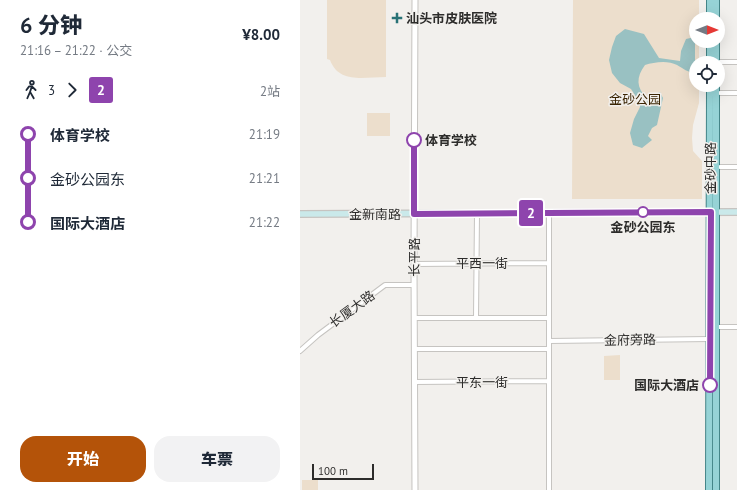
<!DOCTYPE html>
<html lang="zh">
<head>
<meta charset="utf-8">
<style>
  body { margin:0; font-family:"PT Sans","Noto Sans SC",sans-serif; background:#f2f2f3; color:#1f2937; height:100vh; display:flex; flex-direction:column; font-size:15px; white-space:nowrap }
  * { box-sizing:border-box; margin:0 }
  p { font-size:13px; color:#747a83 }
  .icon { flex:none; width:22px; height:22px; fill:none; stroke:currentColor; stroke-width:2; stroke-linecap:round; stroke-linejoin:round }
  .map { position:relative; flex:1; overflow:hidden }
  .drawer { display:flex; flex-direction:column; background:#fff; width:300px }
  .drawer>* { flex:none }
  .badge { padding:0 8px; border-radius:3px; font-size:14px; line-height:26px }
  .needle { width:26px; rotate:90deg }
  .fabs { position:absolute; left:389px; top:12px; display:grid; gap:8px }
  .fabs a { display:grid; place-items:center; width:36px; height:36px; border-radius:50%; background:#fff; box-shadow:0 4px 16px #0002; font-size:20px }
  .scale { position:absolute; left:12px; bottom:10px; width:62px; box-sizing:border-box; padding-left:4px; border:2px solid #2d2c2b; border-top:0; font-size:11px; line-height:14px; white-space:nowrap; color:#2d2c2b; -webkit-text-stroke:3px #f2f0ed; paint-order:stroke }
  .map>.badge { position:absolute; translate:-50% -50%; box-shadow:0 0 0 2px #fff }
  .legs { display:flex; align-items:center; gap:6px; height:44px; padding:0 20px; font-size:13px }
  .legs p { margin-inline-start:auto }
  .overview { display:flex; align-items:center; justify-content:space-between; height:68px; padding:0 20px }
  h1 { font-size:22px; font-weight:800; line-height:30px }
  .button { display:flex; gap:8px; margin-top:auto; padding:8px 20px }
  .button a { flex:1; height:46px; border-radius:16px; background:#b45309; color:#fff; font-size:16px; font-weight:800; line-height:46px; text-align:center }
  .button a+a { background:#f2f2f3; color:#1f2937 }
  ul { padding:0 20px; list-style:none }
  li { display:flex; align-items:center; gap:14px; height:44px; font-size:15px }
  li i { display:grid; place-items:center; width:6px; height:100%; margin:0 5px; background:currentColor }
  li i::after { content:''; width:10px; height:10px; margin:-5px; border:3px solid; border-radius:50%; background:#fff }
  li p { margin-inline-start:auto }
  li:first-child i { background:linear-gradient(#0000 50%,currentColor 0) }
  li:last-child i { background:linear-gradient(currentColor 50%,#0000 0) }
  main { display:flex; flex:1; min-height:0 }
  .map>svg:first-child { display:block }
  .green { fill:#ecdecc }
  .water { fill:#99c1c2 }
  .lines { fill:none; stroke-linecap:round; stroke-linejoin:round }
  .minor-casing { stroke:#c6c4c1; stroke-width:6 }
  .tertiary-casing { stroke:#c6c4c1; stroke-width:7 }
  .secondary-casing { stroke:#c6c4c1; stroke-width:8 }
  .primary-casing { stroke:#448588; stroke-width:8 }
  .minor { stroke:#fff; stroke-width:4 }
  .tertiary { stroke:#fff; stroke-width:5 }
  .secondary { stroke:#cae9ea; stroke-width:5.5 }
  .primary { stroke:#96d3d6; stroke-width:6 }
  .line-1-casing { stroke:#fff; stroke-width:9 }
  .line-1 { stroke:#8e44ad; stroke-width:6 }
  .poi-dot { fill:#287276; stroke:#f2f0ed; stroke-width:1.5 }
  .stop-1-dot { fill:#fff; stroke:#8e44ad; stroke-width:2 }
  .labels { text-anchor:middle; dominant-baseline:central; stroke-width:3; stroke-linejoin:round; paint-order:stroke }
  .poi-label { font-size:13px; font-weight:bold; fill:#2d2c2b; stroke:#f2f0ed; text-anchor:start }
  .park-label { font-size:13px; fill:#3b2503; stroke:#f2f0ed }
  .stop-label { font-size:13px; font-weight:bold; fill:#2d2c2b; stroke:#f2f0ed; text-anchor:start }
  .street-label { font-size:13px; fill:#2d2c2b; stroke:#f2f0ed }
</style>
</head>
<body>
<main>
<section class="drawer">
<div class="overview"><div><h1>6 分钟</h1><p>21:16 – 21:22 · 公交</p></div><b>¥8.00</b></div>
<div class="legs"><svg class="icon" aria-label="walk" viewBox="0 0 24 24"><circle cx="13" cy="4" r="2"/><path d="M13 8l-2 6 4 7M11 14l-3 7M7 12l3-4h3l4 4"/></svg>3<svg class="icon" aria-label="forward" viewBox="0 0 24 24"><path d="M9 5l7 7-7 7"/></svg><b class="badge" style="background:#8e44ad;color:#fff">2</b><p>2站</p></div>
<ul>
<li><i style="color:#8e44ad"></i><b>体育学校</b><p>21:19</p></li>
<li><i style="color:#8e44ad"></i><span>金砂公园东</span><p>21:21</p></li>
<li><i style="color:#8e44ad"></i><b>国际大酒店</b><p>21:22</p></li>
</ul>
<div class="button"><a>开始</a><a>车票</a></div>
</section>
<div class="map">
<svg width="437" height="490" viewBox="0 0 437 490">
  <rect width="100%" height="100%" fill="#f2f0ed"/>
  <path class="green" d="M27,0H86V77C64,77 39,84 30,60L27,59Z
    M273,0H399V19H396V41H399V63H396V85H399V103L393,125L392,138L393,151L402,161V199H272Z
    M67,113H90V136H67Z
    M320,355V380H304V356Z
    M2,480H18V490H2Z"/>
  <path class="water" d="M325,29L344,34L359,58L380,61L381,51L386,39L395,37V73C387,72 384,69 377,65C368,60 354,62 345,65C336,77 336,88 347,98L360,92L363,98L357,125L352,128L348,136L352,140L342,148L333,145L330,133L334,119L340,107V103L331,89L320,83L312,73L309,60L312,47L316,36Z"/>
  <g class="lines">
    <g class="minor-casing">
      <path id="minor" d="M420,62H437
        M420,93H437
        M420,167H437
        M114,264L249,263
        M114,318H249
        M176,318L177,213
        M416,327H437
        M249,341L410,339
        M114,349H249
        M0,351L18,335L85,285H112
        M114,382L249,381
        M249,490V213"/>
    </g>
    <g class="tertiary-casing">
      <path id="tertiary" d="M115,490L114,264L115,0"/>
    </g>
    <g class="secondary-casing">
      <path id="secondary" d="M0,214L437,212"/>
    </g>
    <g class="primary-casing">
      <path id="primary" d="M410,0V19
        M416,0V19
        M410,41V63
        M416,41V63
        M409,490L410,85
        M416,490V85"/>
    </g>
    <use href="#minor" class="minor"/>
    <use href="#tertiary" class="tertiary"/>
    <use href="#secondary" class="secondary"/>
    <use href="#primary" class="primary"/>
  </g>
  <g class="lines">
    <g class="line-1-casing">
      <path id="line-1" d="M114,140V214L411,212L410,385"/>
    </g>
    <use href="#line-1" class="line-1"/>
  </g>
  <path class="poi-dot" d="M95 12h4v4h4v4h-4v4h-4v-4h-4v-4h4z"/>
  <g class="stop-1-dot">
    <circle cx="114" cy="140" r="7"/>
    <circle cx="343" cy="212" r="5"/>
    <circle cx="410" cy="385" r="7"/>
  </g>
  <g class="labels">
    <g class="poi-label">
      <text x="106" y="18">汕头市皮肤医院</text>
    </g>
    <g class="park-label">
      <text x="335" y="99">金砂公园</text>
    </g>
    <g class="stop-label">
      <text x="125" y="140">体育学校</text>
      <text x="343" y="227" text-anchor="middle">金砂公园东</text>
      <text x="399" y="385" text-anchor="end">国际大酒店</text>
    </g>
    <g class="street-label">
      <text transform="translate(410 168) rotate(-90)">金砂中路</text>
      <text x="75" y="214">金新南路</text>
      <text transform="translate(114 257) rotate(-90)">长平路</text>
      <text x="182" y="263">平西一街</text>
      <text transform="translate(52 309) rotate(-36)">长厦大路</text>
      <text transform="translate(330 340) rotate(-1)">金府旁路</text>
      <text x="182" y="382">平东一街</text>
    </g>
  </g>
</svg>
<div class="fabs">
<a><svg class="needle" viewBox="-14 -14 28 28"><path d="M0-13l5 13h-10z" fill="#e53935"/><path d="M0 13l5-13h-10z" fill="#747a83"/></svg></a>
<a><svg class="icon" aria-label="locate" viewBox="0 0 24 24"><circle cx="12" cy="12" r="6"/><path d="M12 2v4M12 18v4M2 12h4M18 12h4"/></svg></a>
</div>
<div class="scale">100 m</div>
<b class="badge" style="left:231px;top:213px;background:#8e44ad;color:#fff">2</b>
</div>
</main>
</body>
</html>
